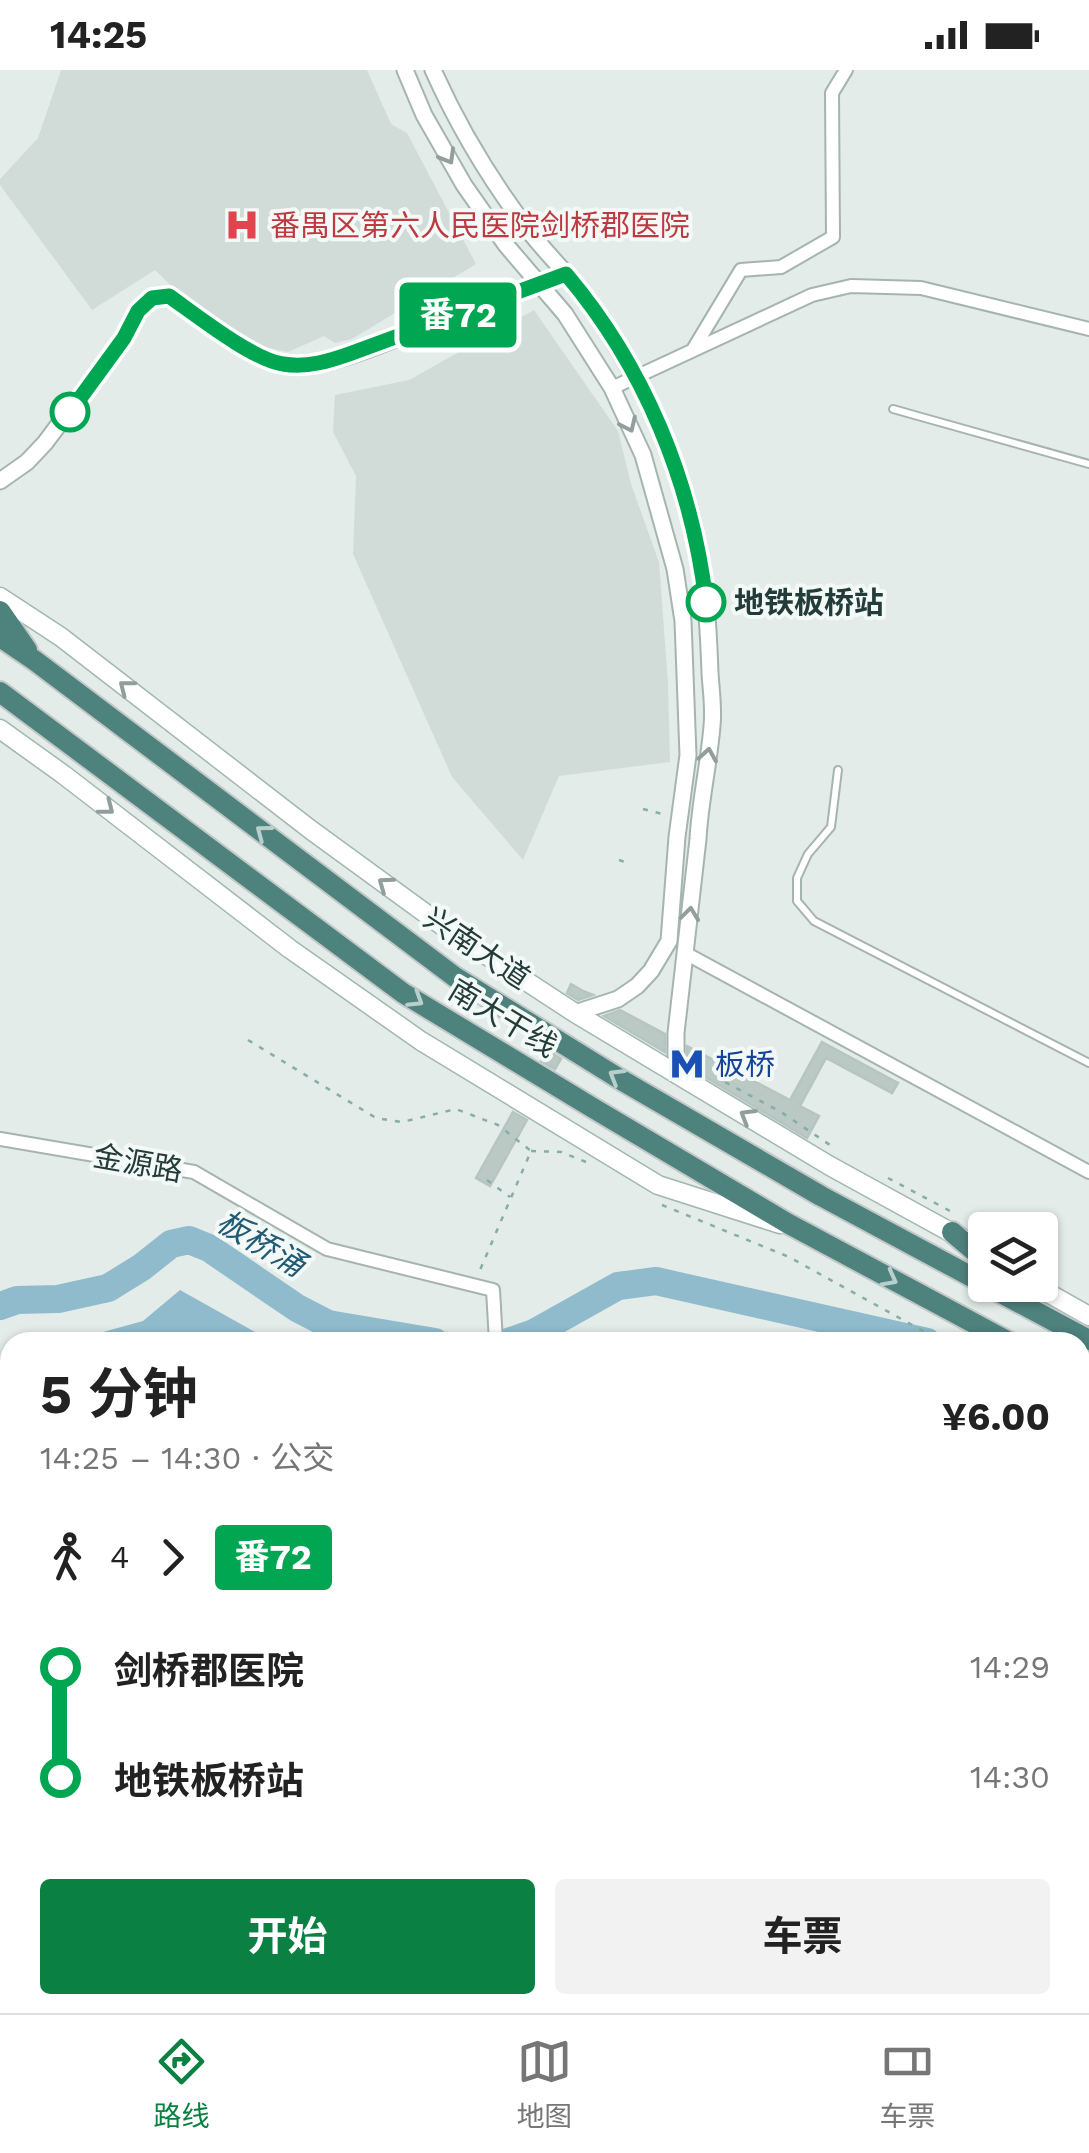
<!DOCTYPE html>
<html lang="zh">
<head>
<meta charset="utf-8">
<style>
  body { margin:0; font-family:"Work Sans","Noto Sans SC",sans-serif; background:#f2f2f2; color:#222; height:100vh; display:flex; flex-direction:column; font-size:38px; white-space:nowrap }
  * { box-sizing:border-box; margin:0 }
  p { font-size:32px; color:#767676 }
  .icon { flex:none; width:55px; height:55px; fill:none; stroke:currentColor; stroke-width:2; stroke-linecap:round; stroke-linejoin:round }
  .map { position:relative; flex:1; overflow:hidden }
  .details { position:absolute; left:0px; top:1262px; width:1090px; height:682px; display:flex; flex-direction:column; background:#fff; border-radius:30px 30px 0 0; box-shadow:0 2px 8px #0004 }
  .details>* { flex:none }
  .badge { padding:0 20px; border-radius:8px; font-size:35px; line-height:65px }
  .tools { position:absolute; left:968px; top:1142px; display:grid; gap:20px }
  .tools a { display:grid; place-items:center; width:90px; height:90px; border-radius:10px; background:#fff; box-shadow:0 2px 8px #0004; font-size:50px }
  .map>.badge { position:absolute; translate:-50% -50%; box-shadow:0 0 0 5px #fff }
  .legs { display:flex; align-items:center; gap:15px; height:110px; padding:0 40px; font-size:32px }
  .legs p { margin-inline-start:auto }
  .summary { display:flex; align-items:center; justify-content:space-between; height:170px; padding:0 40px }
  h1 { font-size:55px; font-weight:700; line-height:75px }
  .action { display:flex; gap:20px; margin-top:auto; padding:20px 40px }
  .action a { flex:1; height:115px; border-radius:10px; background:#0b8043; color:#fff; font-size:40px; font-weight:700; line-height:115px; text-align:center }
  .action a+a { background:#f2f2f2; color:#222 }
  ul { padding:0 40px; list-style:none }
  li { display:flex; align-items:center; gap:35px; height:110px; font-size:38px }
  li i { display:grid; place-items:center; width:15px; height:100%; margin:0 12px; background:currentColor }
  li i::after { content:''; width:25px; height:25px; margin:-12px; border:8px solid; border-radius:50%; background:#fff }
  li p { margin-inline-start:auto }
  li:first-child i { background:linear-gradient(#0000 50%,currentColor 0) }
  li:last-child i { background:linear-gradient(currentColor 50%,#0000 0) }
  .status { display:flex; justify-content:space-between; align-items:center; height:70px; padding:0 50px; background:#fff; direction:ltr }
  .status svg { height:28px; fill:currentColor }
  .dock { display:flex; justify-content:space-around; align-items:center; height:140px; border-top:2px solid #e0e0e0; background:#fff; font-size:28px; color:#767676 }
  .dock a { display:grid; justify-items:center; gap:5px }
  .dock .active { color:#0b8043 }
  .map>svg:first-child { display:block }
  .built { fill:#d1dcd8 }
  .green { fill:#bddbca }
  .water { fill:#8fbbcd }
  .lines { fill:none; stroke-linecap:round; stroke-linejoin:round }
  .river { stroke:#8fbbcd; stroke-width:28 }
  .building { fill:#bbc9c5; stroke:#b6c5c1; stroke-width:2.5 }
  .service-casing { stroke:#a6b4b1; stroke-width:10 }
  .minor-casing { stroke:#a6b4b1; stroke-width:16 }
  .tertiary-casing { stroke:#a6b4b1; stroke-width:19 }
  .secondary-casing { stroke:#a2b7b2; stroke-width:21 }
  .trunk-casing { stroke:#c2c8c8; stroke-width:24 }
  .path { stroke:#86ada6; stroke-width:2.5; stroke-dasharray:5 8; stroke-linecap:butt }
  .service { stroke:#fff; stroke-width:6 }
  .minor { stroke:#fff; stroke-width:12 }
  .tertiary { stroke:#fff; stroke-width:15 }
  .secondary { stroke:#fff; stroke-width:18 }
  .trunk { stroke:#4e827d; stroke-width:20 }
  .oneway { stroke:#929e9c }
  .oneway2 { stroke:#b9cfcc }
  .line-1-casing { stroke:#fff; stroke-width:22 }
  .line-1 { stroke:#00a651; stroke-width:15 }
  .stop-1-dot { fill:#fff; stroke:#00a651; stroke-width:5 }
  .labels { text-anchor:middle; dominant-baseline:central; stroke-width:8; stroke-linejoin:round; paint-order:stroke }
  .health-label { font-size:30px; fill:#be3a42; stroke:#f3f9f7; text-anchor:start }
  .stop-label { font-size:30px; font-weight:bold; fill:#243c39; stroke:#f3f9f7; text-anchor:start }
  .street-label { font-size:30px; fill:#243c39; stroke:#f3f9f7 }
  .transit-label { font-size:30px; fill:#164399; stroke:#f3f9f7; text-anchor:start }
  .water-label { font-size:32px; font-style:italic; fill:#225b74; stroke:#f3f9f7 }
</style>
</head>
<body>
<div class="status"><b>14:25</b><svg viewBox="0 0 49 12"><path d="M0 12V9h3v3zM5 12V6h3v6zM10 12V3h3v9zM15 12V0h3v12zM26 1h20v11H26zM47 4h2v5h-2z"/></svg></div>
<div class="map">
<svg width="1089" height="1943" viewBox="0 0 1089 1943">
  <rect width="100%" height="100%" fill="#e3ece9"/>
  <path class="built" d="M61,0H367L391,54L407,63L476,194L352,269L335,273L324,266L288,282L260,276L193,237L155,200L92,240L0,115V109L38,68Z
    M534,240L618,361L631,414L659,492L668,613L670,692L559,706L523,790L452,707L353,484L356,406L333,362L335,325L409,310Z"/>
  <path class="green" d="M10,1695V1935H137L128,1943H0V1702Z"/>
  <path class="water" d="M180,1220L255,1262V1272H67L143,1251Z"/>
  <g class="lines">
    <path class="river" d="M0,1236L17,1230L58,1229L108,1218L142,1197L171,1174L189,1170L209,1178L297,1238L328,1254L435,1272
      M508,1272L534,1263L618,1216L656,1211L927,1272
      M0,1425V1447"/>
  </g>
  <path class="building" d="M571,914L583,921L593,925L578,930L567,923Z
    M620,940L665,964V982L604,946Z
    M822,972L898,1013L892,1023L826,988L800,1036L819,1046L807,1068L692,999L687,983V976L790,1030Z
    M547,980L561,989L555,999L541,991Z
    M513,1042L527,1050L490,1116L476,1108Z"/>
  <g class="lines">
    <g class="service-casing">
      <path id="service" d="M893,339L1089,394
        M838,700L831,757L808,784L797,808V831L814,851L1089,993"/>
    </g>
    <g class="minor-casing">
      <path id="minor" d="M694,278L741,200L781,197L833,167L832,23L846,0
        M612,318L812,225L851,216L921,218L1089,259
        M685,883L1089,1102
        M0,1069L194,1102L327,1179L493,1220L496,1272
        M1080,1390L1089,1395
        M1080,1430L1089,1434
        M0,1688L10,1681"/>
    </g>
    <g class="tertiary-casing">
      <path id="tertiary" d="M405,0L424,45L464,115L506,175L565,244L612,318L643,385L675,499L683,551L688,685L677,767L669,871L651,901L637,916L618,929L575,943
        M433,0C458,56 489,108 526,157C545,183 571,206 589,233C629,294 667,359 687,430C704,485 708,545 710,603C711,620 714,639 712,656C709,694 700,731 698,769L676,963V985L684,1009
        M0,411L27,392L45,373L124,267L138,241L153,228L169,225C195,244 251,289 280,294C324,303 387,271 428,256C474,239 520,222 566,204"/>
    </g>
    <g class="secondary-casing">
      <path id="secondary" d="M0,527L61,567L311,760L451,862L575,943L830,1096L963,1169
        M0,659L64,705L290,879L421,971L658,1115L780,1154
        M1034,1215L1089,1246"/>
    </g>
    <g class="trunk-casing">
      <path id="trunk" d="M0,541L27,580
        M0,567L34,590L455,907L623,1011L821,1126L985,1214
        M0,622L403,923L593,1038L787,1153L1009,1272
        M952,1162L985,1190
        M986,1215L1089,1270
        M1080,1310L1089,1315"/>
    </g>
    <path class="path" d="M643,739L666,745
      M619,790L628,793
      M248,970L376,1048L402,1052L456,1039L498,1055L531,1081L480,1200
      M725,1012L781,1042L833,1077
      M531,1081L561,1082L586,1092
      M888,1108L952,1142
      M487,1110L510,1127
      M662,1135L789,1187L943,1272
      M1080,1345L1089,1350"/>
    <use href="#service" class="service"/>
    <use href="#minor" class="minor"/>
    <use href="#tertiary" class="tertiary"/>
    <use href="#secondary" class="secondary"/>
    <use href="#trunk" class="trunk"/>
  </g>
  <defs><path id="oneway-chevron" d="M-2-3.5L2.5 0L-2 3.5" fill="none" stroke-width="1.6" stroke-linecap="round" stroke-linejoin="round" transform="scale(2.5)"/></defs>
  <g class="oneway">
    <use href="#oneway-chevron" transform="translate(448 87) rotate(60)"/>
    <use href="#oneway-chevron" transform="translate(629 355) rotate(65)"/>
    <use href="#oneway-chevron" transform="translate(126 617) rotate(-142)"/>
    <use href="#oneway-chevron" transform="translate(708 685) rotate(-81)"/>
    <use href="#oneway-chevron" transform="translate(107 738) rotate(38)"/>
    <use href="#oneway-chevron" transform="translate(385 814) rotate(-144)"/>
    <use href="#oneway-chevron" transform="translate(690 844) rotate(-83)"/>
    <use href="#oneway-chevron" transform="translate(747 1046) rotate(-149)"/>
  </g>
  <g class="oneway2">
    <use href="#oneway-chevron" transform="translate(263 762) rotate(-143)"/>
    <use href="#oneway-chevron" transform="translate(416 930) rotate(32)"/>
    <use href="#oneway-chevron" transform="translate(616 1006) rotate(-149)"/>
    <use href="#oneway-chevron" transform="translate(890 1209) rotate(28)"/>
  </g>
  <g class="lines">
    <g class="line-1-casing">
      <path id="line-1" d="M70,342L124,268L138,241L152,228L169,226C196,245 253,290 283,294C307,298 330,291 352,283L566,204C644,296 692,412 706,532"/>
    </g>
    <use href="#line-1" class="line-1"/>
  </g>
  <defs>
    <g id="hospital-bare" transform="scale(2.7)"><path d="M-5-5h3v3.5h4V-5h3V5h-3V1.5h-4V5h-3Z" fill="#e0444e" stroke="#f3f9f7" stroke-width="2.5" paint-order="stroke"/></g>
    <g id="metro-bare" transform="scale(2.7)"><path d="M-5.5 5V-5H-3L0 0L3-5H5.5V5H3V-.5L0 4L-3-.5V5Z" fill="#1a4fb4" stroke="#f3f9f7" stroke-width="2.5" paint-order="stroke"/></g>
  </defs>
  <g fill-rule="evenodd">
    <use href="#hospital-bare" x="242" y="155"/>
    <use href="#metro-bare" x="687" y="994"/>
  </g>
  <g class="stop-1-dot">
    <circle cx="70" cy="342" r="18"/>
    <circle cx="706" cy="532" r="18"/>
  </g>
  <g class="labels">
    <g class="health-label">
      <text x="270" y="155">番禺区第六人民医院剑桥郡医院</text>
    </g>
    <g class="stop-label">
      <text x="734" y="532">地铁板桥站</text>
    </g>
    <g class="street-label">
      <text transform="translate(477 878) rotate(34)">兴南大道</text>
      <text transform="translate(503 948) rotate(31)">南大干线</text>
      <text transform="translate(138 1093) rotate(10)">金源路</text>
    </g>
    <g class="transit-label">
      <text x="715" y="994">板桥</text>
    </g>
    <g class="water-label">
      <text transform="translate(261 1173) rotate(31)">板桥涌</text>
    </g>
  </g>
</svg>
<div class="tools">
<a><svg class="icon" aria-label="layers" viewBox="0 0 24 24"><path d="M12 4l9 5-9 5-9-5zM3 14l9 5 9-5"/></svg></a>
</div>
<b class="badge" style="left:458px;top:245px;background:#00a651;color:#fff">番72</b>
<section class="details">
<div class="summary"><div><h1>5 分钟</h1><p>14:25 – 14:30 · 公交</p></div><b>¥6.00</b></div>
<div class="legs"><svg class="icon" aria-label="walk" viewBox="0 0 24 24"><circle cx="13" cy="4" r="2"/><path d="M13 8l-2 6 4 7M11 14l-3 7M7 12l3-4h3l4 4"/></svg>4<svg class="icon" aria-label="forward" viewBox="0 0 24 24"><path d="M9 5l7 7-7 7"/></svg><b class="badge" style="background:#00a651;color:#fff">番72</b></div>
<ul>
<li><i style="color:#00a651"></i><b>剑桥郡医院</b><p>14:29</p></li>
<li><i style="color:#00a651"></i><b>地铁板桥站</b><p>14:30</p></li>
</ul>
<div class="action"><a>开始</a><a>车票</a></div>
</section>
</div>
<nav class="dock">
<a class="active"><svg class="icon" aria-label="directions" viewBox="0 0 24 24"><path d="M12 3l9 9-9 9-9-9zM9 14v-3h6M13 9l2 2-2 2"/></svg>路线</a>
<a><svg class="icon" aria-label="map" viewBox="0 0 24 24"><path d="M3 6l6-2 6 2 6-2v14l-6 2-6-2-6 2zM9 4v14M15 6v14"/></svg>地图</a>
<a><svg class="icon" aria-label="tickets" viewBox="0 0 24 24"><path d="M3 7h18v10H3zM15 7v10"/></svg>车票</a>
</nav>
</body>
</html>
